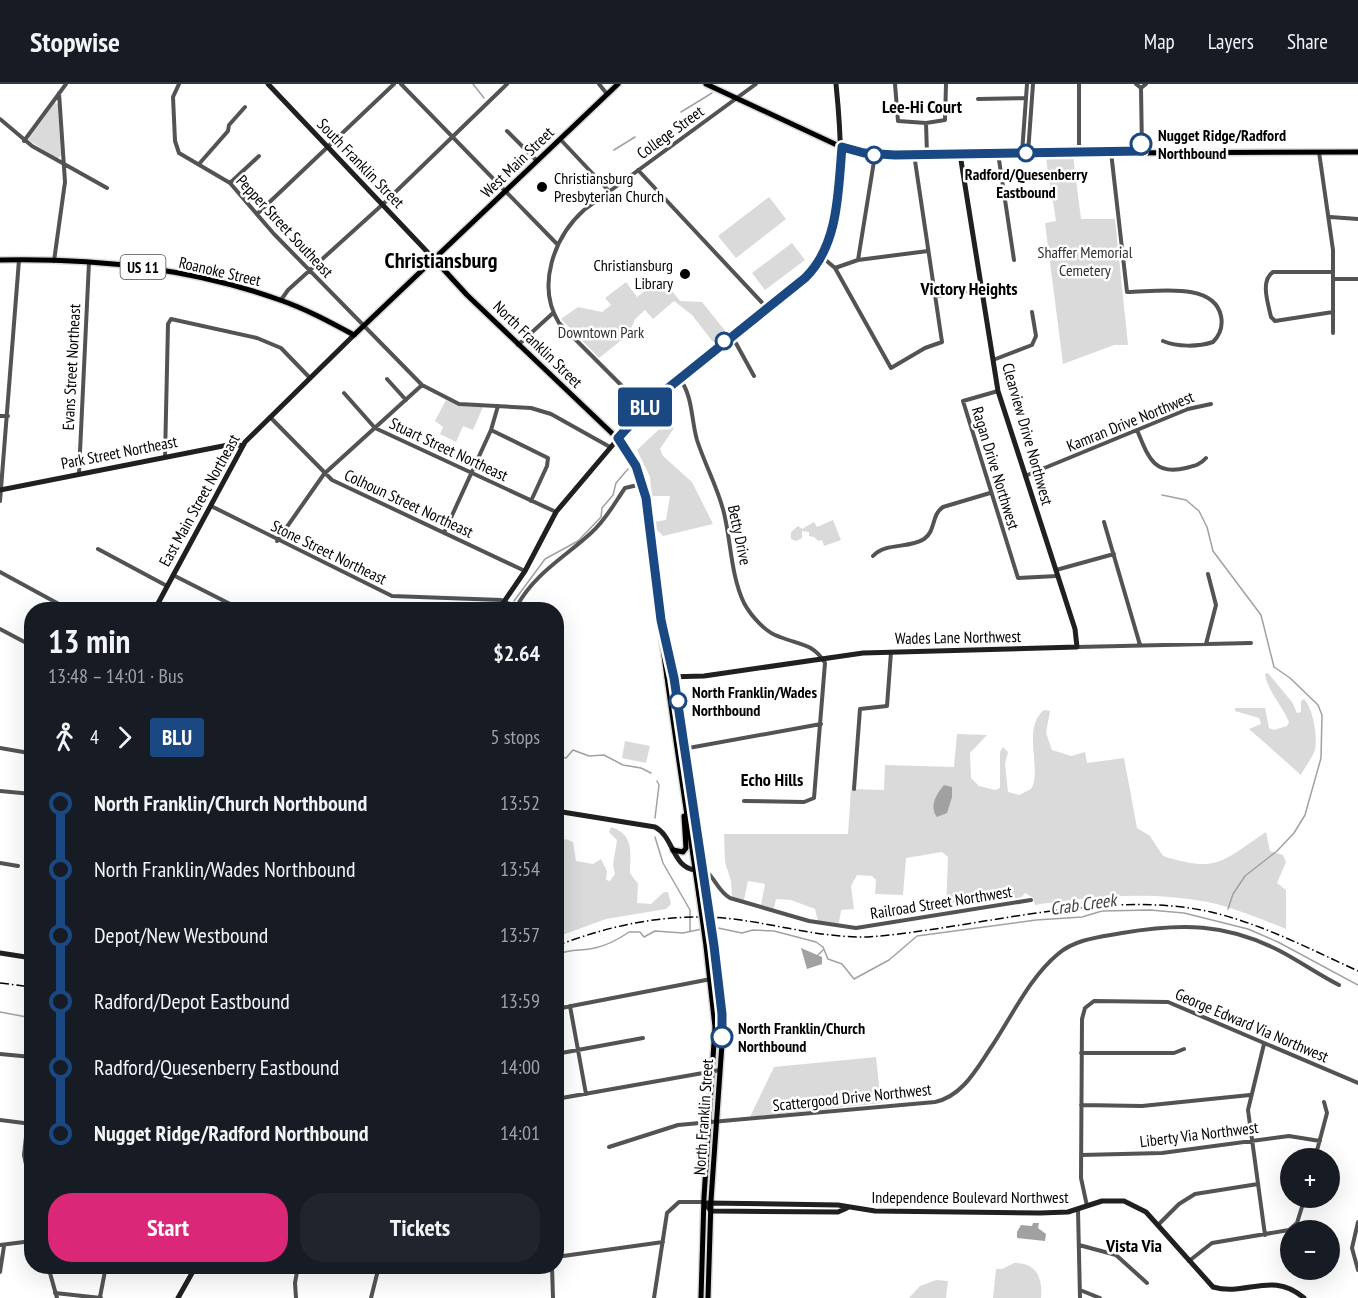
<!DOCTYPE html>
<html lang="en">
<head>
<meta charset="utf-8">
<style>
  body { margin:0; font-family:"PT Sans Narrow",sans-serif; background:#20242c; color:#f1f3f6; height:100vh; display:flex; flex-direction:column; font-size:22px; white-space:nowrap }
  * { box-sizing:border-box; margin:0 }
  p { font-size:20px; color:#9ea1a6 }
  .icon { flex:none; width:33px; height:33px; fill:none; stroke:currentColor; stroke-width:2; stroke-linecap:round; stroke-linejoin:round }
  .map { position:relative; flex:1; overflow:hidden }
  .side { position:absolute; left:24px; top:518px; width:540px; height:672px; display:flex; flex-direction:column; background:#171b24; border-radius:24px; box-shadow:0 6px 24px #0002 }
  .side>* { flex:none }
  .badge { padding:0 12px; border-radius:4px; font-size:21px; line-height:39px }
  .buttons { position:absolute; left:1280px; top:1064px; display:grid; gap:12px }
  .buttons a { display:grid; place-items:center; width:60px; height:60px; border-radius:50%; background:#171b24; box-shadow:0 6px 24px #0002; font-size:30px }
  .map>.badge { position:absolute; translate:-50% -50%; box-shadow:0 0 0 3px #fff }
  .legs { display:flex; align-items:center; gap:9px; height:66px; padding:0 24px; font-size:20px }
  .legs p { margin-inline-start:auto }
  .summary { display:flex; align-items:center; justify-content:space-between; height:102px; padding:0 24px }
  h1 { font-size:33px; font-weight:700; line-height:45px }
  .action { display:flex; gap:12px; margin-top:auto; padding:12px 24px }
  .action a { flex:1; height:69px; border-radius:24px; background:#db2777; color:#fff; font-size:24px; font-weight:700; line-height:69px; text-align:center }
  .action a+a { background:#20242c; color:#f1f3f6 }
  ul { padding:0 24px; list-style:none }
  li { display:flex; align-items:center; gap:21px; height:66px; font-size:22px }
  li i { display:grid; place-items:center; width:9px; height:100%; margin:0 8px; background:currentColor }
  li i::after { content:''; width:15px; height:15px; margin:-8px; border:4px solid; border-radius:50%; background:#171b24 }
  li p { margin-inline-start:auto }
  li:first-child i { background:linear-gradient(#0000 50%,currentColor 0) }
  li:last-child i { background:linear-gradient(currentColor 50%,#0000 0) }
  header { display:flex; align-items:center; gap:36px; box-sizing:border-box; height:84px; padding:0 30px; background:#171b24; border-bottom:2px solid #363941 }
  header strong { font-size:28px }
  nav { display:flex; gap:33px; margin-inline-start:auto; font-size:21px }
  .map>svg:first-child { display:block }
  .green { fill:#dadada }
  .water { fill:#a1a1a1 }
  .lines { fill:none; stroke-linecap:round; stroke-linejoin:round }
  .stream { stroke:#a1a1a1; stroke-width:1.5 }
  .primary-casing { stroke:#dbdbdb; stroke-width:8 }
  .street { stroke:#535353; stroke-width:4 }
  .secondary { stroke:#202020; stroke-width:5 }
  .primary { stroke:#000; stroke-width:5 }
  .rail { stroke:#000; stroke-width:1.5; stroke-dasharray:9 3 1.5 3; stroke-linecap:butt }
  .primary-bridge-casing { stroke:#dbdbdb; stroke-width:8; stroke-linecap:butt }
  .primary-bridge { stroke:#000; stroke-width:5 }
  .line-1-casing { stroke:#fff; stroke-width:14 }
  .line-1 { stroke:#1a4882; stroke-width:9 }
  .stop-1-dot { fill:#fff; stroke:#1a4882; stroke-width:3 }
  .poi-dot { fill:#000; stroke:#fff; stroke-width:2 }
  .labels { text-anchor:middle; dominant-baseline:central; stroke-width:5; stroke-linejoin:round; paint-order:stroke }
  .shield { fill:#fff; stroke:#4c4c4c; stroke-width:1.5 }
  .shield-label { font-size:15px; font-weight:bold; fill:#000 }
  .street-label { font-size:16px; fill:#000; stroke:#fff }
  .stop-label { font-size:16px; font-weight:bold; fill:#000; stroke:#fff; text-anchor:start }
  .poi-label { font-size:16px; fill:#000; stroke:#fff; text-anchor:start }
  .park-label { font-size:16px; fill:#313131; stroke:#fff }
  .neighbourhood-label { font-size:18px; font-weight:bold; fill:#000; stroke:#fff }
  .water-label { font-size:18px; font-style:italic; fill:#424242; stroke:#fff }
  .district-label { font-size:22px; font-weight:bold; fill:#000; stroke:#fff }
</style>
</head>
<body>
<header>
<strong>Stopwise</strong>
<nav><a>Map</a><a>Layers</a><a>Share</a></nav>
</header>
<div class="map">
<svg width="1358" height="1214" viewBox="0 0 1358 1214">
  <rect width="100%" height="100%" fill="#fff"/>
  <path class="green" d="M55,18L58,21L61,71L58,75L28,56Z
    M1073,71L1081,135H1115L1128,261H1114L1063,280L1045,139L1056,137C1053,114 1048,95 1046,72Z
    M769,113L786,135L736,174L718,152Z
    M792,159L805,176L765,206L752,189Z
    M659,196H663L680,217L702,218L726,248L713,258L692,231L674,217L653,235L645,226L635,235L629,250L599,274L561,235L578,223L602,228L611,221L605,214L626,198L637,213Z
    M446,316L460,322L483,323L473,346L463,342L456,358L440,350L443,343L435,337Z
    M671,334L674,344L660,365L663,372L692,398L713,440L663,452L654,443V438L666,436L670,412H652L650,393L637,366Z
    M833,436L841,456L824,462L822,456L818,457L814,453L809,452V448L802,447V454L796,457L791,455V448L798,442L802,445L814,438L817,443Z
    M1268,589L1292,618L1297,629L1301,628V617L1304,615C1313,624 1318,653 1315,666C1312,674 1305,683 1301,691L1249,645L1261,640L1259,634L1235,627V624H1265L1269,644L1274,646L1287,642L1289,638C1283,623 1266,604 1265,590Z
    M1044,626L1050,627L1046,649L1052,666L1071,672L1085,668L1087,679L1124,674L1137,744L1150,752L1163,772C1218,789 1221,778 1266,748L1270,767L1283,771L1286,778L1277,799L1286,806V845C1261,835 1235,824 1208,818C1151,807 1092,812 1035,821L1033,814L1025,809L1022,813L946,825L948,773L942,768L906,774L903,811L875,810L876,796L872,792L857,791L851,802L854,825L841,826L839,839L818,837L815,825L791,816L776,815L774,825L761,821L765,800L748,797L744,816L732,812L731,797L725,778L724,750H848L851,705L884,706L885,681L954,683L957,650L987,651L970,669L971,694L979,702L995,706L1000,704V668L1003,663L1008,668L1005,680L1008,708L1019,711L1031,705C1043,688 1021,644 1044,626Z
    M625,657L650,662L646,679L622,674Z
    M611,743C635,751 630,769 630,789L638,800L637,819L651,820L664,808H668L671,820L666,825L606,835L557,853V756L559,759L566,755L573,758L576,777L593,780L601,775L607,787L606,796L610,797L615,790L613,781L617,756L609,748Z
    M876,973L881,1019L750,1033L774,983Z
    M1014,1179C1036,1178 1043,1194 1041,1214H993L996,1185H1002Z
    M936,1196L948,1197L946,1214H909L920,1202Z"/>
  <path class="water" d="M944,701L952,703V713L947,729L937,733C929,723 936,710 944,701Z
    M801,864L822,873V880L807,885Z
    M1033,1139H1039L1038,1144L1046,1150L1045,1157L1017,1154V1148L1021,1141L1032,1142Z"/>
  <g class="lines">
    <path class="stream" d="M473,0L484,14
      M681,28L712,9
      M614,66L635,53
      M1162,411L1186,416L1199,427L1207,443L1213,467L1261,531L1274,583L1290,594L1318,621L1322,631L1321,674L1305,731L1294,749L1277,767L1245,792L1233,810L1228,825
      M514,517L545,475L578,457L601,433L602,424L613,411L616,399L628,385
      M556,672L566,674L573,666L589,672L604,671L623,681L641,684L651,689
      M655,734L659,701L657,697
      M655,753L663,779L690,826V847
      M713,843L742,849L753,846L774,847L816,858L823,863L828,875L842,880L854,895L889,876L917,852L1036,836L1082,833L1102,827L1150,826L1184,829L1248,845L1278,858L1358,901
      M556,871C574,863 579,868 595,864C608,861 619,855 629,848H640L644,853L655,847L683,849L702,845
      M818,871L823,866
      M0,928L32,934"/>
    <g class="primary-casing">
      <path id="primary" d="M706,0L852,68L873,70L1358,68
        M434,175L467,211L617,354C661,403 654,502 663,564C674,647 687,730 699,812
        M0,176C94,174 191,184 280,216C306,225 330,238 354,251L618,0
        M663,542L674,594L706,813
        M673,766L683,768L686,764L684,732
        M701,1214L704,1113L715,943L706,862
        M708,1214L711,1116L723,945L714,862"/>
    </g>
    <path class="street" d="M179,0L173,13L175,57L179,69L230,99L274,150L422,301L459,320L531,324L551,330L610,363
      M401,0L557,160
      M599,0L607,10
      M895,0L898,37L926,39L945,36L946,0
      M1079,0V68
      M1136,0L1141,4
      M1141,4L1142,67
      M1141,4L1146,0
      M978,15L1026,14
      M0,35L32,62L107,104
      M926,39L927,70
      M507,47L537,77
      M560,55L609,107
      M24,57L66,0
      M1111,68L1127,208C1155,208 1214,197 1221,232C1223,242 1221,250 1213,258C1198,263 1177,263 1163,257
      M1319,68L1333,166V249
      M998,69L1014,176
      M1022,69L1027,0
      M1028,69L1033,0
      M199,80L228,47L229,41L245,23
      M638,86L767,224
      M230,99L259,72
      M257,130L394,0
      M1330,133L1358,135
      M822,173L835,184L891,284L925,264L942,258L914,70
      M858,176L875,71
      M54,177L65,98L59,9
      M835,184L858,176L928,167
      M1333,188H1273C1260,197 1268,219 1271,233L1275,237L1333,228
      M1333,195H1358
      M936,212L981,205
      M281,216L288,206L382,121L507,0
      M732,252L754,292
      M518,261L553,229
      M993,276L1032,261L1036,252L1032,228
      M387,295L406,316
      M680,295C693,313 691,335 697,356C705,381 718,404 724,429C731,458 731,492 744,519C751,532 766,549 780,553C800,561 813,559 825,579L814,714L804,718L744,717
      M998,307L963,317L1018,494L1057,492
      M344,309L375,344L556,428
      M644,324L559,239C536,202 554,153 584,126L756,0
      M0,332H8
      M270,333L332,396L525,487
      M491,346L548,374L547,382L531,417
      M1137,346C1148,372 1153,392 1186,384C1194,382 1200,381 1206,374
      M165,373L168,240L171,235L257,254L281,264L310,294
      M79,389L89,178
      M1025,392L1188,325L1211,320
      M0,417L19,176
      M211,422L392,512L501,516C516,526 533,517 547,525
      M1104,438L1140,561
      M444,449L491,346L498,322
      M277,457L324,390L422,301
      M98,465L167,502
      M873,472C886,458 909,465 924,455C936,447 931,431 943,423L990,409
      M1056,486L1114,470
      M0,488L68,525
      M173,491L240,525
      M517,522C534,490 565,473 591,449C605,437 614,420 625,404L642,400
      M0,545L32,562
      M1206,560L1216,521L1208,490
      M1077,563L1251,559
      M0,664L29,669
      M683,665L821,640
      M854,705L860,625L887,622L891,568
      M0,707L32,710
      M0,779L18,782
      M695,786C712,781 714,805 730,814L809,837L856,844L1031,816
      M570,922L586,1010
      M556,925L711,895
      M1264,960L1248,1026L1265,1151
      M1081,969H1174L1184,965
      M0,970L32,973
      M556,970L643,954
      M32,999L24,1071L32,1108
      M556,1015L720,986
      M1081,1021L1142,1022L1250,1011
      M0,1036L32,1040
      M609,1063L678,1041L935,1018C963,1012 977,984 992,962C1012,932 1030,893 1058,870C1075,855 1100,853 1122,849C1181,839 1226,839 1280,867C1301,878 1319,891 1339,901
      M1081,1071L1162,1069L1289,1052L1320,1057
      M1315,1074L1327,1029L1324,1018
      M1087,1122L1081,1094L1082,935L1085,924L1094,917L1168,918L1358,999
      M1078,1126L1080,1214
      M1358,1138L1352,1164L1358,1186
      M1158,1141L1179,1120L1195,1110L1258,1100
      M0,1161L32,1157
      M1079,1161L1116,1171L1147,1199
      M556,1173L663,1158
      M1189,1177L1212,1159L1289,1146L1297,1139L1305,1113
      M48,1182L57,1214
      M552,1182L553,1214
      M0,1188L4,1162
      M1080,1206L1100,1214
      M55,1209L101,1214
      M100,1213L106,1182
      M296,1214L295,1199L298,1182
      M371,1214L379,1182
      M654,1214L667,1129L679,1118H703"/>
    <path class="secondary" d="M268,0L434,175
      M0,406L233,360L243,362
      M155,525L245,358L354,251
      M499,525L525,487L556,428L644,324L805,194C850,148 842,59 836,0
      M667,593L704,592L863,569L1077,563L1075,545L998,307L960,70
      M556,727L655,743C674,753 672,783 695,786
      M0,869L32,874
      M704,1118L711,1127L838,1128L847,1124
      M707,1119L838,1121L875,1127L1040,1129L1068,1128L1102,1117H1124L1146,1128L1213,1203C1246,1213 1272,1186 1304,1214
      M178,1214L196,1182"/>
    <use href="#primary" class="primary"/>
    <path class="rail" d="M556,862C616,839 676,827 741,836C783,842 825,854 868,853C975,845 1106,804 1211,828C1262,840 1310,865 1358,887
      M0,899L32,903"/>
    <g class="primary-bridge-casing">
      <path id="primary-bridge" d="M699,812L706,862
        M706,813L714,862"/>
    </g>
    <use href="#primary-bridge" class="primary-bridge"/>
  </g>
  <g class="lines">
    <g class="line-1-casing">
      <path id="line-1" d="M722,953V930L714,862L674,594L661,536L646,414L636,382L618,354L652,317L805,194C839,161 838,107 842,63L864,69L895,71L1142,67L1141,60"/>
    </g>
    <use href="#line-1" class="line-1"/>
  </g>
  <g class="stop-1-dot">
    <circle cx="1141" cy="60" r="10"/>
    <circle cx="1026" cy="69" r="8"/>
    <circle cx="874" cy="71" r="8"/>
    <circle cx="724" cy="257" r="8"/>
    <circle cx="678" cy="617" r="8"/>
    <circle cx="722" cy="953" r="10"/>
  </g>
  <g class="poi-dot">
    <circle cx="542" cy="103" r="6"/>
    <circle cx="685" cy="190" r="6"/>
  </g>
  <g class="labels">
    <rect class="shield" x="120.5" y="171" width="45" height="24" rx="4.5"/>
    <g class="shield-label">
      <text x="143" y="183">US 11</text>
    </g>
    <g class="street-label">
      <text transform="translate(670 48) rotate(-36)">College Street</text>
      <text transform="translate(517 78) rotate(-44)">West Main Street</text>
      <text transform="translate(361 79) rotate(46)">South Franklin Street</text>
      <text transform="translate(285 142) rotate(47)">Pepper Street Southeast</text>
      <text transform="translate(220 187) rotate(13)">Roanoke Street</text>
      <text transform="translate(538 260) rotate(44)">North Franklin Street</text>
      <text transform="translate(71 283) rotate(-87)">Evans Street Northeast</text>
      <text transform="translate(1130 337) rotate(-22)">Kamran Drive Northwest</text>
      <text transform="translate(1028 350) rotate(74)">Clearview Drive Northwest</text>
      <text transform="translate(449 365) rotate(25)">Stuart Street Northeast</text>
      <text transform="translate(119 368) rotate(-11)">Park Street Northeast</text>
      <text transform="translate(996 384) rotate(73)">Ragan Drive Northwest</text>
      <text transform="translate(199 416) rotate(-61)">East Main Street Northeast</text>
      <text transform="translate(409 419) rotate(25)">Colhoun Street Northeast</text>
      <text transform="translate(740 451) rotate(78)">Betty Drive</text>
      <text transform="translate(329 468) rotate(26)">Stone Street Northeast</text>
      <text transform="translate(958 553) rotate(-1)">Wades Lane Northwest</text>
      <text transform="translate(941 818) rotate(-9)">Railroad Street Northwest</text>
      <text transform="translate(1252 941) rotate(23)">George Edward Via Northwest</text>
      <text transform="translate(852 1013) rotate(-6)">Scattergood Drive Northwest</text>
      <text transform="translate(703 1033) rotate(-86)">North Franklin Street</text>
      <text transform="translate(1199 1050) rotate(-7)">Liberty Via Northwest</text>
      <text x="970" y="1113">Independence Boulevard Northwest</text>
    </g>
    <g class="stop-label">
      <text x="1158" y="51">Nugget Ridge/Radford<tspan x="1158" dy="18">Northbound</tspan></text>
      <text x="1026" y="90" text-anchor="middle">Radford/Quesenberry<tspan x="1026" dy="18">Eastbound</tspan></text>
      <text x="692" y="608">North Franklin/Wades<tspan x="692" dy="18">Northbound</tspan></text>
      <text x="738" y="944">North Franklin/Church<tspan x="738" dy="18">Northbound</tspan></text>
    </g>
    <g class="poi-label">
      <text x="554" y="94">Christiansburg<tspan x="554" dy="18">Presbyterian Church</tspan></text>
      <text x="673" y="181" text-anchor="end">Christiansburg<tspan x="673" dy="18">Library</tspan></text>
    </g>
    <g class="park-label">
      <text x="1085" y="168">Shaffer Memorial<tspan x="1085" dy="18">Cemetery</tspan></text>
      <text x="601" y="248">Downtown Park</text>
    </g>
    <g class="neighbourhood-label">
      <text x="922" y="22">Lee-Hi Court</text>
      <text x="969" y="204">Victory Heights</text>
      <text x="772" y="695">Echo Hills</text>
      <text x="1134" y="1161">Vista Via</text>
    </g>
    <g class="water-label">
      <text transform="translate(1083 820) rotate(-8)">Crab Creek</text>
    </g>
    <g class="district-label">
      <text x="441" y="176">Christiansburg</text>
    </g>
  </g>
</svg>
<div class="buttons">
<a>+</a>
<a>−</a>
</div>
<b class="badge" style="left:645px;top:323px;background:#1a4882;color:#fff">BLU</b>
<section class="side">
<div class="summary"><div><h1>13 min</h1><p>13:48 – 14:01 · Bus</p></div><b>$2.64</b></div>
<div class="legs"><svg class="icon" aria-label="walk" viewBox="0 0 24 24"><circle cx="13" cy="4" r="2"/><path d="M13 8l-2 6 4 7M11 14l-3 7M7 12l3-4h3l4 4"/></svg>4<svg class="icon" aria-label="forward" viewBox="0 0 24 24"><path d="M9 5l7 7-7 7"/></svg><b class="badge" style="background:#1a4882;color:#fff">BLU</b><p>5 stops</p></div>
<ul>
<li><i style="color:#1a4882"></i><b>North Franklin/Church Northbound</b><p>13:52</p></li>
<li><i style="color:#1a4882"></i><span>North Franklin/Wades Northbound</span><p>13:54</p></li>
<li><i style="color:#1a4882"></i><span>Depot/New Westbound</span><p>13:57</p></li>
<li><i style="color:#1a4882"></i><span>Radford/Depot Eastbound</span><p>13:59</p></li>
<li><i style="color:#1a4882"></i><span>Radford/Quesenberry Eastbound</span><p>14:00</p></li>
<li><i style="color:#1a4882"></i><b>Nugget Ridge/Radford Northbound</b><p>14:01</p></li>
</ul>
<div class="action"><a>Start</a><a>Tickets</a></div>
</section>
</div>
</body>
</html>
